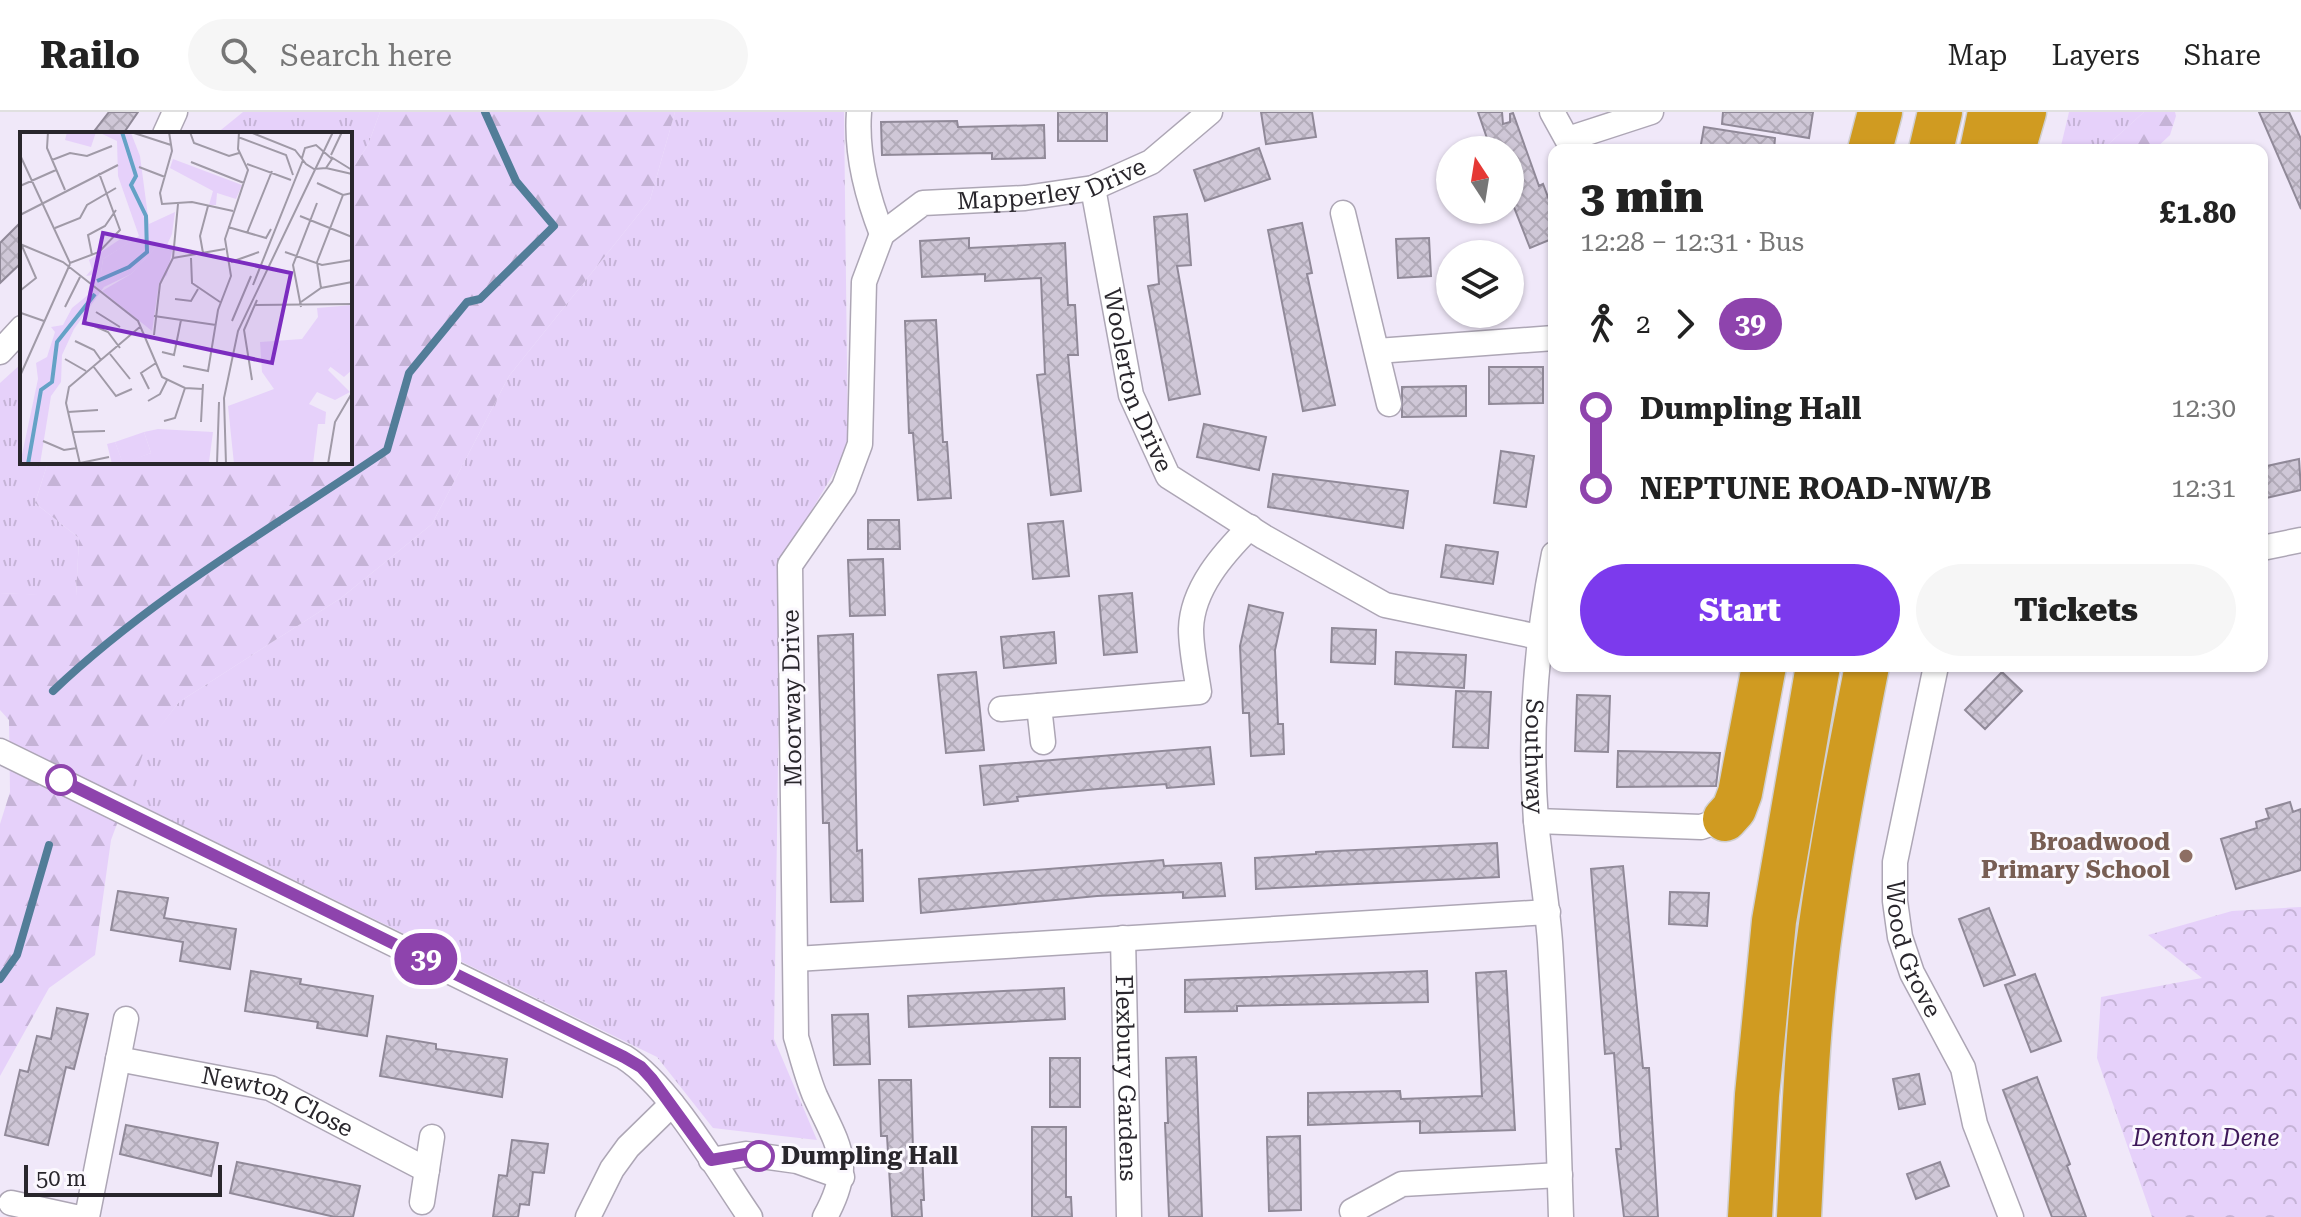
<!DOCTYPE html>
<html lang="en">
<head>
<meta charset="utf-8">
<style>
  body { margin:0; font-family:"Roboto Serif",serif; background:#f6f6f6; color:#222; height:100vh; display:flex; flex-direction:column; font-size:30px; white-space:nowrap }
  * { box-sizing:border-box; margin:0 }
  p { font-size:26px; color:#767676 }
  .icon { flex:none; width:44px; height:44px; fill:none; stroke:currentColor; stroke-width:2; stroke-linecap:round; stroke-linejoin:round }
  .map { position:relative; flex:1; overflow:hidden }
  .details { position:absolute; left:1548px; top:32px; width:720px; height:528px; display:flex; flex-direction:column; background:#fff; border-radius:16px; box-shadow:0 2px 6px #0004 }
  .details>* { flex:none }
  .badge { padding:0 16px; border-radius:26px; font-size:28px; line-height:52px }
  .needle { width:52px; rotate:348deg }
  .fabs { position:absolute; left:1436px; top:24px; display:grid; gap:16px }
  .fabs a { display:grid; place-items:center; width:88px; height:88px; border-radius:50%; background:#fff; box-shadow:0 2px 6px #0004; font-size:40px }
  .scale { position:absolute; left:24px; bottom:20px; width:198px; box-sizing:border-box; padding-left:8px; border:4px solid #29262c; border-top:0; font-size:22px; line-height:28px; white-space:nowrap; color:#29262c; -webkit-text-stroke:6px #fbf8fe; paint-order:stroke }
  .map>.badge { position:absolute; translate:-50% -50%; box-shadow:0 0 0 4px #fff }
  .legs { display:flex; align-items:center; gap:12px; height:88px; padding:0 32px; font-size:26px }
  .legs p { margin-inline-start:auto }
  .summary { display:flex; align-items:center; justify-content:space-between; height:136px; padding:0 32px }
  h1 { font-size:44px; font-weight:800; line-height:60px }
  .primary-button { display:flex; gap:16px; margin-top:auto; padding:16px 32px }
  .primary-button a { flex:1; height:92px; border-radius:48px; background:#7c3aed; color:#fff; font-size:32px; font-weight:800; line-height:92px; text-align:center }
  .primary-button a+a { background:#f6f6f6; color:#222 }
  ul { padding:0 32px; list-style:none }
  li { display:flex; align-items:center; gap:28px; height:80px; font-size:30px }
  li i { display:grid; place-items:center; width:12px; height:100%; margin:0 10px; background:currentColor }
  li i::after { content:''; width:20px; height:20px; margin:-10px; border:6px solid; border-radius:50%; background:#fff }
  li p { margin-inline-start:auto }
  li:first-child i { background:linear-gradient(#0000 50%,currentColor 0) }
  li:last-child i { background:linear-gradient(currentColor 50%,#0000 0) }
  header { display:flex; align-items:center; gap:48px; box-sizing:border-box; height:112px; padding:0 40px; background:#fff; border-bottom:2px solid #e0e0e0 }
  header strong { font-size:38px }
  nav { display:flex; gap:44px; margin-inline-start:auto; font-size:28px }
  .search { width:560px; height:72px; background:#f6f6f6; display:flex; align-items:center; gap:20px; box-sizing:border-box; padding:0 28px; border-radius:44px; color:#767676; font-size:30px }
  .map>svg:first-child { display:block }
  .grass { fill:url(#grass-tufts) }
  .forest { fill:url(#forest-firs) }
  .park { fill:url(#park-crowns) }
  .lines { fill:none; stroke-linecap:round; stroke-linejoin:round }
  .stream { stroke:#527d98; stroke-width:8 }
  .building { fill:url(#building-cross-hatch); stroke:#908998; stroke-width:2 }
  .street-casing { stroke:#ada6b5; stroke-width:27 }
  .highway-casing { stroke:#d0cfd1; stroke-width:47 }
  .street { stroke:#fff; stroke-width:24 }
  .highway { stroke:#d09b21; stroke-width:44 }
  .line-1-casing { stroke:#fff; stroke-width:18 }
  .line-1 { stroke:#8e44ad; stroke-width:12 }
  .stop-1-dot { fill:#fff; stroke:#8e44ad; stroke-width:4 }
  .education-dot { fill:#8d6e63; stroke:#fbf8fe; stroke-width:3 }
  .labels { text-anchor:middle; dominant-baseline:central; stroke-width:6; stroke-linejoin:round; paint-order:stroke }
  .street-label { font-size:24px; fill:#29262c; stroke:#fbf8fe }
  .education-label { font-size:24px; font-weight:bold; fill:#785e54; stroke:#fbf8fe; text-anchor:end }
  .park-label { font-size:24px; font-style:italic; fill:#3f195a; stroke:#fbf8fe }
  .stop-label { font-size:24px; font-weight:bold; fill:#29262c; stroke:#fbf8fe; text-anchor:start }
  .inset-river { fill:none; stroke:#64a2c6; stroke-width:4 }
  .inset-road { fill:none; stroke:#a09aa7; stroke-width:2 }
  .view { fill:#7b2cbf; fill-opacity:0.15; stroke:#7b2cbf; stroke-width:4 }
  .inset-edge { fill:none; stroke:#29262c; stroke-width:4 }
</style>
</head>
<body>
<header>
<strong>Railo</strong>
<div class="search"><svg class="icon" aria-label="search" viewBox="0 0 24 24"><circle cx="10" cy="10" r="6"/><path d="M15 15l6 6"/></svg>Search here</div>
<nav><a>Map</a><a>Layers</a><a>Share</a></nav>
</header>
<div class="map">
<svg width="2301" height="1105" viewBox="0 0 2301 1105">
  <defs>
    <pattern id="grass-tufts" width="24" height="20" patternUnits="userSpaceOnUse" patternTransform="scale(2)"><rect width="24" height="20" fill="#e6d1fa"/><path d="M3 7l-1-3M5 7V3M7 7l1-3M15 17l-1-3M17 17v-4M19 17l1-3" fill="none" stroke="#c5b3d6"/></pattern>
    <pattern id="forest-firs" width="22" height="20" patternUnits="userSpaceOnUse" patternTransform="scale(2)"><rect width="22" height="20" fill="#e6d1fa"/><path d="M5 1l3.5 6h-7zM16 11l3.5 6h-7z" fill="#c5b3d6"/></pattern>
    <pattern id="park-crowns" width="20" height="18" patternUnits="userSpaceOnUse" patternTransform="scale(2)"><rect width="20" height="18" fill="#e6d1fa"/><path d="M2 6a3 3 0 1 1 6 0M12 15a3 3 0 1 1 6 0" fill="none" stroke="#c5b3d6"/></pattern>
    <pattern id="building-cross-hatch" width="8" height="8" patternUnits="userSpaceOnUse" patternTransform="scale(2)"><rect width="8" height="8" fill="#cfc7d7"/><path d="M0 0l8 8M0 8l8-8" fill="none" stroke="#b2abb9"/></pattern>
  </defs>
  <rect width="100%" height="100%" fill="#f0e8f9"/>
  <path class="grass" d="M243,0H380L368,33L350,60V22H216Z
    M675,0H844L848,337L781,450L774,927L817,1028L713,1016L657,945L126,686L145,634L179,590L341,486L432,412L509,264L650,88Z
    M2069,0H2144L2102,38H2060Z
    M22,251V350H48L35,391L79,426L76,485L0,481V271Z"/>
  <path class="forest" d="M380,0H675L650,88L509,264L432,412L341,486L179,590L146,634L111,728L95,843L49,876L0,964V712L10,680L9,608L0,598V481L76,484L79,426L35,391L48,350H350V60L368,33Z
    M2144,0H2175L2176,4L2170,23L2154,38H2102Z"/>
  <path class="park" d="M2301,795V1105H2152L2097,946L2101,885L2202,866L2148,823L2232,799Z"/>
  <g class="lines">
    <path class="stream" d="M53,579C153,484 274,415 387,338L409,261L467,190L480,187L554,114L516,69L485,0
      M0,867L17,843L49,733"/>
  </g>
  <path class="building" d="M109,0H138L123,22H92Z
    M1058,0H1107V29H1058Z
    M1261,0H1312L1316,25L1266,32Z
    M1478,0H1502L1503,12L1510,10V2L1513,1L1539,74L1543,72L1554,101V126L1530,136L1510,85V38H1491Z
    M1723,0H1813L1809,26L1722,12Z
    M2259,0H2289L2301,27V97Z
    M957,9L958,15L1044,13L1045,46L992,47V41L882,43L881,10Z
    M1704,15L1775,26L1774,38H1700Z
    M1259,36L1270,67L1205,89L1194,58Z
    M1187,102L1191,153L1177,154L1200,282L1169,288L1148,174L1159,172L1154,105Z
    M22,109V150L0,171V131Z
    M1302,111L1312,161L1307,162L1335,293L1303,299L1268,118Z
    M969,126V136L1065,131L1068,193H1075L1078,243H1068L1081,379L1051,383L1037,263L1045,262L1041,166L985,169V162L922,165L920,129Z
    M1429,126L1431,164L1398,166L1396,127Z
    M936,208L943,330H947L951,386L918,388L913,321H909L905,209Z
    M1489,255H1543V291L1489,292Z
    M1466,274V304L1402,305V275Z
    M1204,312L1266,325L1259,358L1197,345Z
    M1501,339L1534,344L1526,395L1494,391Z
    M2299,347L2301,378L2262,387V355Z
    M1273,362L1408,379L1403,416L1268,395Z
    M868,408H899L900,437H868Z
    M1063,409L1069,464L1033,467L1028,412Z
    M1446,433L1498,440L1493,472L1441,465Z
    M883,447L885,503L850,504L848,448Z
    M1132,481L1137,540L1104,543L1099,484Z
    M1249,493L1283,501L1275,538L1278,612H1283L1284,642L1251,644L1249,601H1243L1240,534Z
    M1332,516L1376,518L1375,552L1331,550Z
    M1054,520L1056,551L1004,556L1001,525Z
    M853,522L857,739L862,738L863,789L831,790L829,711H823L818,524Z
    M1396,540L1466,543L1464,576L1395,572Z
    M976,560L984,638L946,641L938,563Z
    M2002,560L2022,579L1985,617L1965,598Z
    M1456,579L1491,580L1488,636L1453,635Z
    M1577,583L1610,584L1608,640L1575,639Z
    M1210,635L1214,672L1167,676L1166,672L1098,677L1017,685L1018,689L984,693L980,654Z
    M1618,639L1720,641L1716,674L1617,675Z
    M2290,690L2293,700L2301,697V758L2236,777L2221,727L2257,716L2256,710L2269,706L2266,697Z
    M1497,731L1499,765L1256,777L1255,746L1316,742V740Z
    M1163,748L1164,754L1221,751L1225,784L1183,786V780L1097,784L921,801L919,767Z
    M1623,754L1643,956H1649L1658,1105H1624L1616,1037H1621L1614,941L1605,942L1591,757Z
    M118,779L168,786L164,806L236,817L230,857L180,849L183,830L111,818Z
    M1670,780L1709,781L1707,814L1669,812Z
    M1989,796L2015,863L1984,874L1959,807Z
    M251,859L301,867L300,872L373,884L367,924L317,916L318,910L245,899Z
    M1427,859L1428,890L1237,894V899L1185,900V868Z
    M1506,859L1515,1018L1420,1021V1009L1308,1013V981L1400,979L1401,987L1482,984L1476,861Z
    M2035,862L2061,929L2031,940L2005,873Z
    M1064,876L1065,907L909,915L908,884Z
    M57,896L88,902L74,957L66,955L48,1033L5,1023L20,958L28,960L37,924L51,927Z
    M868,902L870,952L834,953L832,903Z
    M387,924L436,932V937L507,947L502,985L380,964Z
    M1196,945L1202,1105H1169L1165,1011H1168L1166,946Z
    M1050,946H1080V995H1050Z
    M1919,962L1925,992L1899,997L1893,967Z
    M2037,965L2070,1052L2067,1054L2086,1105H2052L2003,978Z
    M879,968H911L913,1038H922L924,1088H921L922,1105H892L887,1024H881Z
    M126,1013L218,1031L211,1064L120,1042Z
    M1032,1015H1066V1085H1071L1072,1105H1032Z
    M1300,1024L1301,1098L1269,1099L1267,1025Z
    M512,1028L548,1032L544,1061L533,1060L529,1093L520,1092L518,1105H493L499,1063L507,1064Z
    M237,1050L360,1074L353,1105H335L230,1081Z
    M1940,1050L1949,1074L1916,1087L1907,1062Z"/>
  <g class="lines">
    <g class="street-casing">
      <g id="street">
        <path d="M859,0C856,40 867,84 882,122"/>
        <path d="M1552,0L1573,38"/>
        <path d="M165,22L175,0"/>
        <path d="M1568,27L1651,0"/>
        <path id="s1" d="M1093,76L1131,283L1168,364L1264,425L1385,493L1539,525"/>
        <path d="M1343,101L1389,292"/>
        <path id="s2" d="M882,122L923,91L1025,86L1093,76L1151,50L1210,0"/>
        <path d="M1377,239L1554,226"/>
        <path d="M0,240L22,216"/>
        <path d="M2262,436L2301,428"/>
        <path id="s3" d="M1554,442C1536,530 1529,619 1536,709C1540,750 1547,790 1550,830C1556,922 1558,1013 1561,1105"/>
        <path id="s4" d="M1936,554L1895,750V789L1900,825L1912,861L1963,956L1975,1012L2011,1105"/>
        <path d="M1039,594L1043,630"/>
        <path d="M1001,597L1199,580C1196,560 1191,537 1191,517C1192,477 1223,442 1250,415"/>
        <path d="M0,639L624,945C670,974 718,1059 750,1105"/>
        <path d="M1536,709L1701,715L1725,707"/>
        <path id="s5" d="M1123,826L1129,1105"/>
        <path d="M796,847L1548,800"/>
        <path id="s6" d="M118,947L270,976L427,1058"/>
        <path d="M711,1048L746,1042L797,1049L842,1065"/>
        <path d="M422,1090L432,1025"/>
        <path d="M11,1091L75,1105"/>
        <path d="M1352,1099L1402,1072L1560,1063"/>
        <path d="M87,1105L126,907"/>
        <path d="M588,1105L612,1057L628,1035L672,992"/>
        <path d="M825,1105C855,1051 838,1034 815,984C807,965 802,944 796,925L790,453L844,375L860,332L864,170L882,122"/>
      </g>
    </g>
    <g class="highway-casing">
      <path id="highway" d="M1870,38L1880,0
        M1931,38L1940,0
        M1982,38L1990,0
        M2013,38L2024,0
        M1725,707L1734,697L1740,681L1764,554
        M1750,1105L1757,983L1774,809L1818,554
        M1799,1105C1804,1008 1807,909 1821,813C1833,726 1850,640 1867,554"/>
    </g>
    <use href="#street" class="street"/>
    <use href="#highway" class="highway"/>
  </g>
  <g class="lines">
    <g class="line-1-casing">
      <path id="line-1" d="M61,668L624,945L641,955L652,967L711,1048L746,1042L759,1044"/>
    </g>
    <use href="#line-1" class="line-1"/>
  </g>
  <g class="stop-1-dot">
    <circle cx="61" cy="668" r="14"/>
    <circle cx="759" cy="1044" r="14"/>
  </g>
  <circle class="education-dot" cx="2186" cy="744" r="8"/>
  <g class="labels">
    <g class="street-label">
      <text stroke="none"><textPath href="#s2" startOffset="182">Mapperley Drive</textPath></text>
      <text stroke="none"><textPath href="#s1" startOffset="198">Woolerton Drive</textPath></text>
      <text transform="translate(792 586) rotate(-91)">Moorway Drive</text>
      <text stroke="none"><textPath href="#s3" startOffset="204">Southway</textPath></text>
      <text stroke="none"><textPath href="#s4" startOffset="290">Wood Grove</textPath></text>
      <text stroke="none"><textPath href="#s5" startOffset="140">Flexbury Gardens</textPath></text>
      <text stroke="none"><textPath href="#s6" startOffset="166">Newton Close</textPath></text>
    </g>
    <g class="education-label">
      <text x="2170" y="730">Broadwood<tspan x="2170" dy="28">Primary School</tspan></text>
    </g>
    <g class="park-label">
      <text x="2206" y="1026">Denton Dene</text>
    </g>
    <g class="stop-label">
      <text x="781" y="1044">Dumpling Hall</text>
    </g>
  </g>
  <g transform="translate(20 20)">
    <rect width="332" height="332" fill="#f0e8f9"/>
    <path d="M47,0H76L71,15L45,8ZM153,27L222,53L216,67L197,61L196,73H189L193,59L150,36ZM105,104L115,107L83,127L81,142L66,144L72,137L69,128ZM139,112L153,114L147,143L139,151L132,199L82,159L111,142Z" fill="#e6d1fa"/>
    <path d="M78,0L111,1L120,24L129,92L155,80L152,102L147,113L139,112L111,142L84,155L54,197L42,223L41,250L31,264L20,332H0L18,247L16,231L27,225L35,200L31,195L43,193L52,176L68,163L71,146L73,140L81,141L83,127L119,104L98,44L97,9Z" fill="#e6d1fa"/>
    <path d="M332,173V208L308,238L330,260L315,268L297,260L289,272L306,280L305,292H298L293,332H214L208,274L254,257L242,240L240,210L282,207L298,185L297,176ZM138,297L193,300L189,330L92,332L87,312L95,310L103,331L131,321L124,300Z" fill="#e6d1fa"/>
    <path d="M332,208V238L324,245L308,233L313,221ZM124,300L131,321L103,332L95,310Z" fill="#e6d1fa"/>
    <path class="inset-river" d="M77,149L109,135L127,120L126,84L111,53L116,44L102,0M8,332L21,258L32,250L37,210L75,162"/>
    <path class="inset-road" d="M28,0L27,16L45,58M111,0L151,13M149,0L152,19L140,61L142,72L172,70L213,79M170,0L174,11L209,24L219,21M230,0L275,18L286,32L294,37L306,36L312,27L296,13L285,16L282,26M218,5L266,23L273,43M0,23L50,131L79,120L100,98L79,41M311,23L322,0M311,25L332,38M32,28L50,21L67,24L92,14M171,30L224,51M227,32L271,48M119,35L145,45M306,36L332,42M297,51L323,63L332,61M0,54L36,38M0,83L98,33M280,84L332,105M208,95L246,106L251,97M35,96L60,86L67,73L96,56M227,101L252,39M0,112L43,130L118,189L142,245L165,256L183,257M265,120L302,133L332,128M183,121L180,104L188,74M72,123L68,103L85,94L96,78M153,126L205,117M171,126L172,151L200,170M211,130L239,120M233,153L283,28M301,156L297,130L323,63M1,158L16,146L2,114M155,167L171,169L178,157M281,170L301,156L332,150M235,173L332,172M45,175L60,145M281,175L273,133L297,71M76,180L100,195M1,181L24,189M0,183V158M134,184L196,193M212,189L231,144M65,190L88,200L100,216M134,203L140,152L153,126L158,72M55,209L74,218L81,228M142,220L154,223L161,188M90,222L110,247M45,227L66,239M73,234L96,264L112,257M163,234L188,239L198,178L211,144L205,107L228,38L218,17L219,0M0,244L50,132M232,248L224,198L237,168M129,257L121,241L136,231M128,269L140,262L147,248M48,280L78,278M144,289L155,286L165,256M181,290L183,252M53,300L85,299M23,309L44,318L57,316M60,331L89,325M60,332L46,271L49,255L121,194M197,332L199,270M206,332L204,266L218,199L313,0M308,332L315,290L332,261"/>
    <path class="view" d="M83,101L271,141L252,231L64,191Z"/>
    <rect width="332" height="332" class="inset-edge"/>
  </g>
</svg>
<div class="fabs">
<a><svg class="needle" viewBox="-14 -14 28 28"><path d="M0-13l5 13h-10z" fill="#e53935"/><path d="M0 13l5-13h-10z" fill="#767676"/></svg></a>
<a><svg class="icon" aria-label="layers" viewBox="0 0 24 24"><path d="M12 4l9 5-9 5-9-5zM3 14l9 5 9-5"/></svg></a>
</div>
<div class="scale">50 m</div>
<b class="badge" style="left:426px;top:847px;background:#8e44ad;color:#fff">39</b>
<section class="details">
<div class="summary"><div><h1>3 min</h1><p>12:28 – 12:31 · Bus</p></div><b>£1.80</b></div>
<div class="legs"><svg class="icon" aria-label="walk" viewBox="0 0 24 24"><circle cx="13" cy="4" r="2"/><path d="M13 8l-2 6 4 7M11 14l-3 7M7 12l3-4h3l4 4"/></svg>2<svg class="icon" aria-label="forward" viewBox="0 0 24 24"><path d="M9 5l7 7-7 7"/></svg><b class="badge" style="background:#8e44ad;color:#fff">39</b></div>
<ul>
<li><i style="color:#8e44ad"></i><b>Dumpling Hall</b><p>12:30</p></li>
<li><i style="color:#8e44ad"></i><b>NEPTUNE ROAD-NW/B</b><p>12:31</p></li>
</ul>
<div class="primary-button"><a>Start</a><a>Tickets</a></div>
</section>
</div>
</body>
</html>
